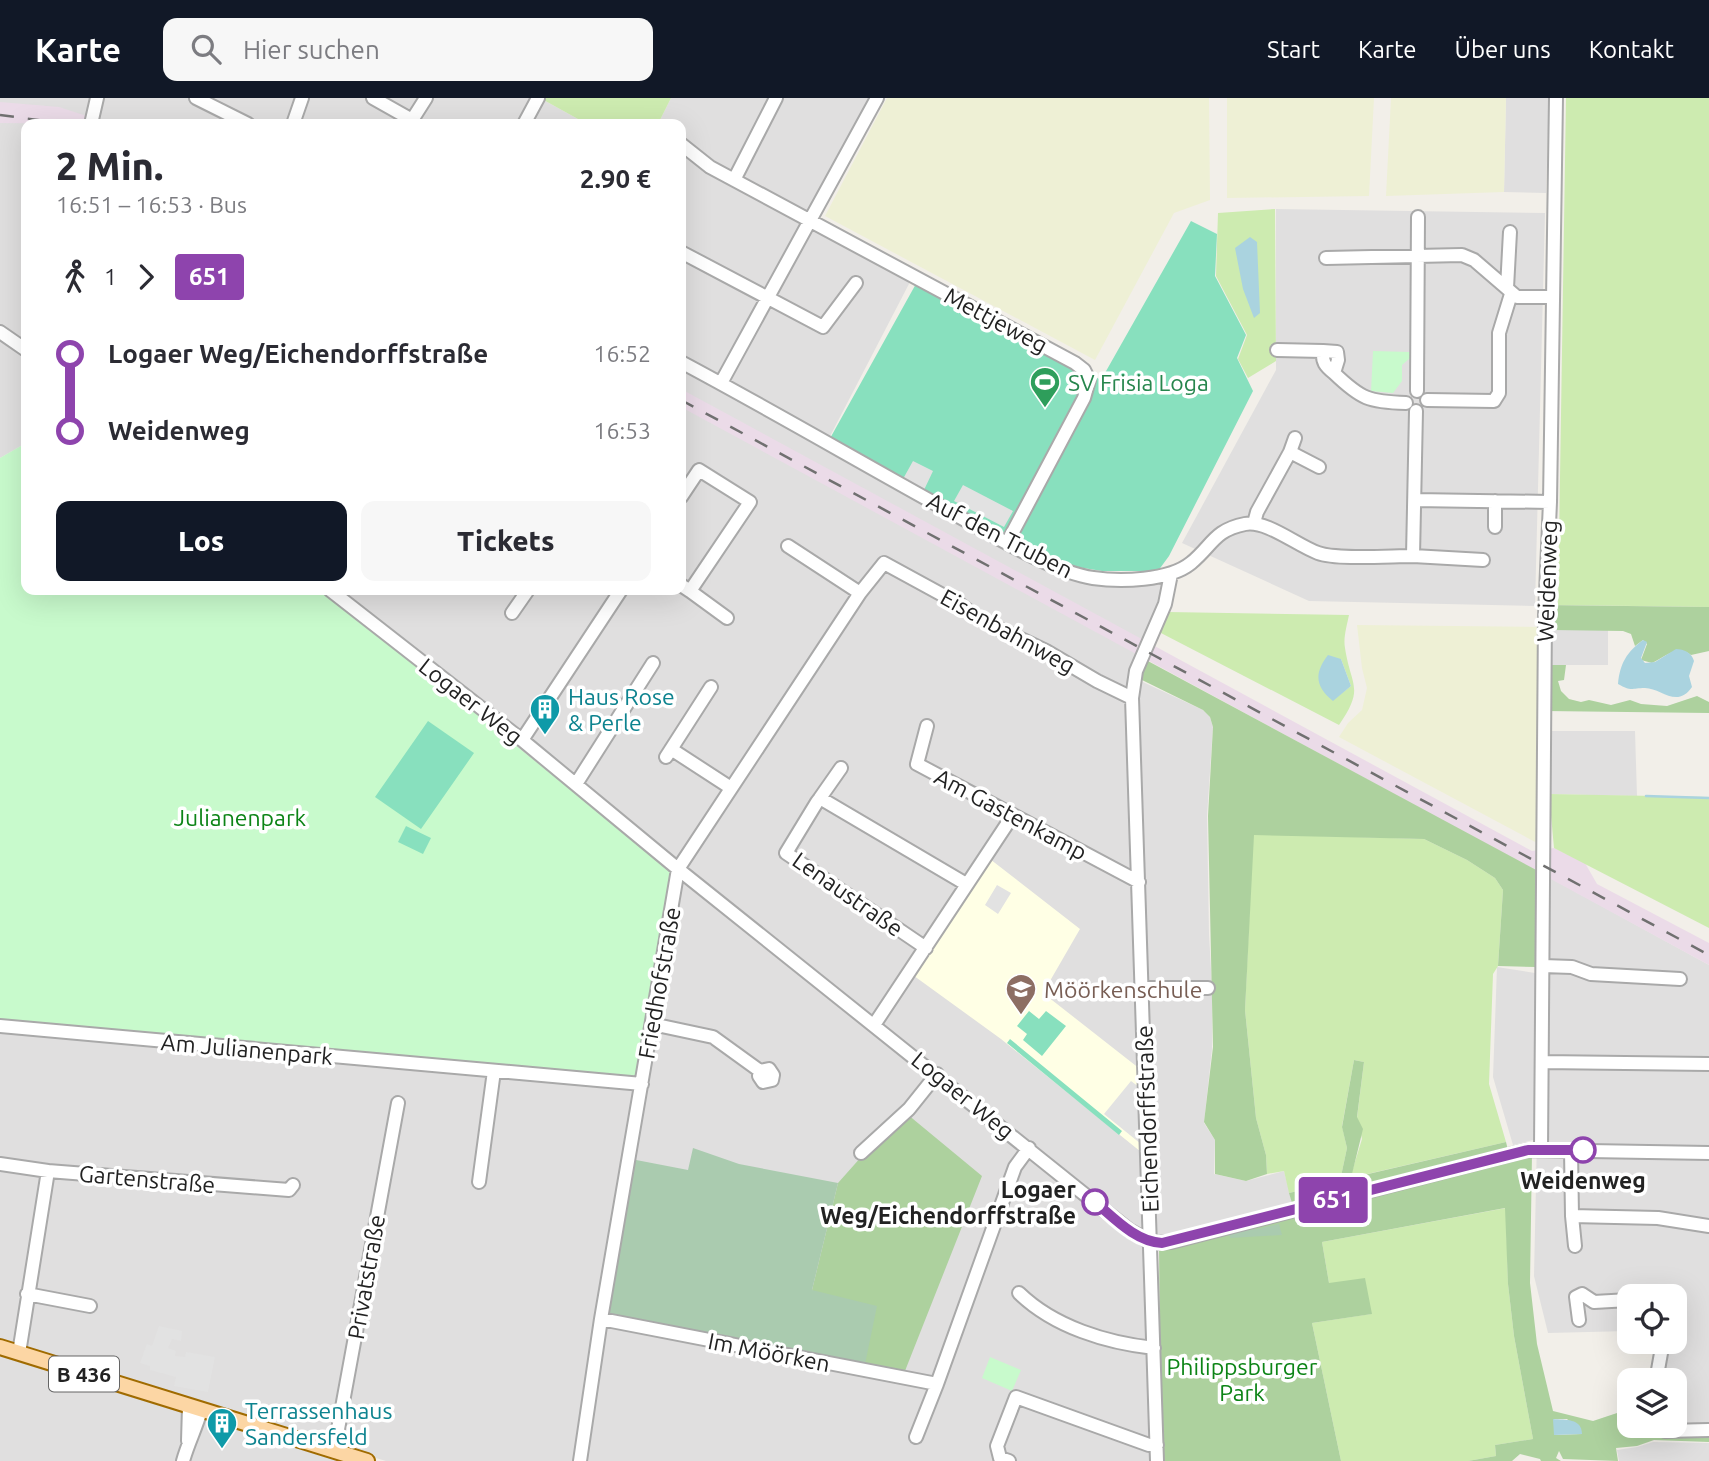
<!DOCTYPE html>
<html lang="de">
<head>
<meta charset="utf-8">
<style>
  body { margin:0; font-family:Ubuntu,sans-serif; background:#f7f7f7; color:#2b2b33; height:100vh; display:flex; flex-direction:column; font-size:26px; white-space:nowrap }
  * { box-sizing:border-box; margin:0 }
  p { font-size:23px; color:#7c7c81 }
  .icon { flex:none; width:38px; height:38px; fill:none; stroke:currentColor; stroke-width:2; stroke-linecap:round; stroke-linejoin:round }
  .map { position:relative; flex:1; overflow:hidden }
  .details { position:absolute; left:21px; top:21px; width:665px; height:476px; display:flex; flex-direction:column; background:#fff; border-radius:14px; box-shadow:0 7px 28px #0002 }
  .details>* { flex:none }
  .badge { padding:0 14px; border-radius:5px; font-size:24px; line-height:46px }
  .controls { position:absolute; left:1617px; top:1186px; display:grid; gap:14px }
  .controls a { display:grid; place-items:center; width:70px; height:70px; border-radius:14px; background:#fff; box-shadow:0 7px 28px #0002; font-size:35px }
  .map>.badge { position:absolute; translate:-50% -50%; box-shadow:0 0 0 4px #fff }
  .legs { display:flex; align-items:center; gap:10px; height:77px; padding:0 35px; font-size:23px }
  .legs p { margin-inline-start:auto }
  .headline { display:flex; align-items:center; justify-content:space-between; height:119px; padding:0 35px }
  h1 { font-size:38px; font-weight:800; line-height:52px }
  .primary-button { display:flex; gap:14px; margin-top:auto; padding:14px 35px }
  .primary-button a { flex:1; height:80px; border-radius:14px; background:#111827; color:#fff; font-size:28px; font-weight:800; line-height:80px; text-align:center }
  .primary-button a+a { background:#f7f7f7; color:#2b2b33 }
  ul { padding:0 35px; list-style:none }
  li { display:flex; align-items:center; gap:24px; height:77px; font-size:26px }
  li i { display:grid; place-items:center; width:10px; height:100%; margin:0 9px; background:currentColor }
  li i::after { content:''; width:18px; height:18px; margin:-9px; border:5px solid; border-radius:50%; background:#fff }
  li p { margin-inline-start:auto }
  li:first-child i { background:linear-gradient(#0000 50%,currentColor 0) }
  li:last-child i { background:linear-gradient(currentColor 50%,#0000 0) }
  header { display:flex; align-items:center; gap:42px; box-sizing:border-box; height:98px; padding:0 35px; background:#111827; color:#fff }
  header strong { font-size:33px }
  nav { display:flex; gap:38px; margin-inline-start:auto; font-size:24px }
  .search { width:490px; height:63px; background:#f7f7f7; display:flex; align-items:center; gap:18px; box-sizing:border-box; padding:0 24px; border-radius:14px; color:#7c7c81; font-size:26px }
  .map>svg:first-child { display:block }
  .residential { fill:#e0dfdf }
  .industrial { fill:#ebdbe8 }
  .education { fill:#ffffe5 }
  .farmland { fill:#eef0d5 }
  .grass { fill:#cdebb0; fill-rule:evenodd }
  .forest { fill:#add19e; fill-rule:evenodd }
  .cemetery { fill:#aacbaf }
  .park { fill:#c8facc }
  .pitch { fill:#88e0be }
  .parking { fill:#e2e2e2 }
  .water { fill:#aad3df }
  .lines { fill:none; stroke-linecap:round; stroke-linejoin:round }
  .stream { stroke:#aad3df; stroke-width:2.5 }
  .minor-casing { stroke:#a9a9a9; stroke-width:16 }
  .major-casing { stroke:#a06b00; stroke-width:18 }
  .minor { stroke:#fff; stroke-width:12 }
  .major { stroke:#fcd6a4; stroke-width:14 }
  .rail { stroke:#707070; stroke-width:2.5; stroke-dasharray:14 14; stroke-linecap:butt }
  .line-1-casing { stroke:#fff; stroke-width:16 }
  .line-1 { stroke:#8e44ad; stroke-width:10 }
  .stop-1-dot { fill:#fff; stroke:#8e44ad; stroke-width:3.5 }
  .labels { text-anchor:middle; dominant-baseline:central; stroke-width:7; stroke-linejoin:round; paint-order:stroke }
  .shield { fill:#fff; stroke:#646464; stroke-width:2 }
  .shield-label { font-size:21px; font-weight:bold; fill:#222 }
  .street-label { font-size:23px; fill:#222; stroke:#fff }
  .leisure-label { font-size:23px; fill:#27864d; stroke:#fff; text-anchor:start }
  .culture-label { font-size:23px; fill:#0d838f; stroke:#fff; text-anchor:start }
  .park-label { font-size:23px; fill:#0c8416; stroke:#fff }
  .education-label { font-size:23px; fill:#785e54; stroke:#fff; text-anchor:start }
  .stop-label { font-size:23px; font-weight:bold; fill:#222; stroke:#fff }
</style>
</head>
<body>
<header>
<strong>Karte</strong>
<div class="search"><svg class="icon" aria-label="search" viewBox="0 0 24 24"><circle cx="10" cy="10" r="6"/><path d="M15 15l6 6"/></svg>Hier suchen</div>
<nav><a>Start</a><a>Karte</a><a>Über uns</a><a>Kontakt</a></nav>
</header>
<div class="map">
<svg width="1709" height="1363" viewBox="0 0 1709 1363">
  <rect width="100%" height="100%" fill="#f2efe9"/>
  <path class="residential" d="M0,0H196L248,26H26V345L0,360Z
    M210,0H540L587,26H260Z
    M671,0H871L803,123L911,182L827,344L1052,470L1161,482L1164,487L1163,498L1130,578L1203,612L1210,619L1213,629L1207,718L1209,836L1212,889V951L1204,1025L1215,1042L1214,1076L1246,1083L1284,1073L1293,1108L1148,1141L1153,1363H585L678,771L331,492H681V26H658Z
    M1506,0H1549L1546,95L1504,94Z
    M1276,111L1545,115L1535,508L1309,503L1182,445L1276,272Z
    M1552,531H1608V567H1552Z
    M1548,633H1635L1637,698L1549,696Z
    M1543,776L1709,867V1325H1675V1283H1660L1669,1244H1675V1199H1629V1233L1548,1235L1534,1178L1537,1041L1513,1047L1493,979L1497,869L1541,876Z
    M0,933L634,992L573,1363H386L197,1307L0,1244Z
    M0,1258L338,1363H0Z
    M1653,1344L1709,1345V1363H1619L1617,1352L1637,1349Z"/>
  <path class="industrial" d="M0,4L59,9L111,26L0,25Z
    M681,291L1532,753L1554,750L1585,765L1597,786L1709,845V867L681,309Z"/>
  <path class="education" d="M986,758L1080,831L1043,895L1140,971L1146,1058L1001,941L910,875Z"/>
  <path class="farmland" d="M887,0H1209L1210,102L1174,115L1095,262L825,118Z
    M1227,0H1374L1369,98L1227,100Z
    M1391,0H1506L1504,94L1386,98Z
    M1357,527L1538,529L1537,745L1339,639L1348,625L1362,612L1367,590L1362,570Z"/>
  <path class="grass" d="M540,0H671L658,26H587Z
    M1566,0H1709V509L1558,507Z
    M1275,111L1276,263L1248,280L1238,261L1247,237L1216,178L1218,115Z
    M1168,514L1349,517C1347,527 1343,540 1345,550C1351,589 1365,589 1339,627L1159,534ZM1341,561L1351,588L1333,602Z
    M1549,696L1709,699V830L1554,750Z
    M1253,736L1424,741L1467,762L1495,780L1503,792L1498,868L1493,876L1489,986L1506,1044L1350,1080L1362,1041L1357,1020L1364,964L1354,962L1342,1028L1347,1050L1340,1083L1289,1095L1284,1073L1267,1076L1266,1057L1256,1020L1245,912Z
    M1506,1110L1508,1186L1514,1238L1533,1341L1495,1347L1496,1358L1468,1363H1341L1312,1225L1371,1216L1329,1185L1322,1144Z"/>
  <path class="forest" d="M1545,507L1709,509V553L1691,557C1677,546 1665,559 1652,565L1641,562L1647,546L1643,542L1635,548L1631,536L1623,533L1552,532V567H1566L1564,582L1558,583L1561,593L1569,601L1581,604L1589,602L1611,607L1630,602L1641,606L1667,608L1697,598L1709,604V615L1545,613Z
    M1146,562L1540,774L1536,869L1498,868L1503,792L1495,780L1467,762L1424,741L1254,737L1245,912L1256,1020L1266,1057L1267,1076L1246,1083L1215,1076V1042L1204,1024L1213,949L1208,718L1213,629L1210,619L1203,612L1142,582L1141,577Z
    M1354,962L1364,964L1357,1019L1363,1031L1351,1080L1506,1044L1508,1052L1292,1105L1289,1095L1340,1083L1347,1050L1342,1029Z
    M907,1016L982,1078L903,1278L864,1271L812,1192L838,1085L862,1058Z
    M1532,1055L1530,1185L1537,1246L1553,1313L1593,1323L1620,1314L1629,1316V1328H1641L1642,1331L1655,1334H1709V1344L1654,1342L1637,1348L1616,1350L1618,1363L1563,1361L1559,1353L1556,1360L1561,1363H1541L1540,1361L1520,1356L1512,1363H1468L1496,1358L1495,1347L1533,1341L1514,1238L1508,1186L1505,1110L1322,1144L1329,1185L1365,1180L1372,1216L1312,1225L1341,1363H1161L1159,1148ZM1554,1321H1567L1582,1336L1554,1337Z"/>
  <path class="cemetery" d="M693,1050L739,1066L838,1085L812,1192L877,1208L864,1271L606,1216L631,1061L688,1072Z
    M1279,1126L1282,1137L1230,1140L1228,1132L1257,1131Z"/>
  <path class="park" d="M1373,253L1410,254V260L1402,267V283L1393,295L1371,293Z
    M26,345V492H323L674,775L639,982L0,927V360Z
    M990,1259L1021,1272L1012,1293L982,1280Z"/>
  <path class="pitch" d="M1191,123L1217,136L1215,178L1246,237L1237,260L1253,293L1169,458L1158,473H1102L1071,468L901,384L828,344L917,184L1101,282Z
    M428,623L474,655L421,731L375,699Z
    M406,728L431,740L423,756L398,744Z
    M1029,913L1039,921L1046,913L1066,928L1042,958L1023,942L1027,936L1017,928Z
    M1010,941L1122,1033L1119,1037L1007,945Z"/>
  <path class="parking" d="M913,363L933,373L924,392L903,381Z
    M963,387L1013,413L1004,429L954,403Z
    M997,787L1011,795L998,816L985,807Z
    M1131,983L1139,989L1141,1046L1104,1016Z
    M159,1228L182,1233L181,1243L172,1241L168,1250L176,1253L175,1258L185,1259L186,1254L215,1259L208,1294L174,1288L176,1279L150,1272V1268L140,1265L147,1246L152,1248Z"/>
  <path class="water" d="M1250,139L1257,144L1260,215L1254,220L1243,191L1235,150Z
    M1643,542L1647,544L1641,560L1645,565L1655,564L1676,551C1684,551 1692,555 1694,563L1689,578L1692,589C1677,611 1661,590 1645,590C1631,590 1632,594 1618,586C1620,565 1627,554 1643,542Z
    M1328,557L1341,561L1351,588L1333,603C1315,589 1314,575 1328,557Z
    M1553,1321C1565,1322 1582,1320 1582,1336L1554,1337Z"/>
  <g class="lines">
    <path class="stream" d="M1646,698L1709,700"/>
    <g class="minor-casing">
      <path id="minor" d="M196,0L248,26
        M373,0L412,22L426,0
        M91,26L97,0
        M293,26L302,0
        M524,26L538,0
        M681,46L710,69L1075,265L1084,272L1089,282L1084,300L1007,445
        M734,82L776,0
        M681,154L823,229L856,185
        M1326,160L1462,157L1474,162L1517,199H1552
        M1507,190L1510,134
        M0,234L26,252
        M1277,252L1323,253
        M681,264C773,313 863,366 954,416C994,437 1049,473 1093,480C1120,484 1169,483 1191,465C1212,448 1214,432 1245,426C1267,422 1296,447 1318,455C1337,462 1390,458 1413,458L1416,313
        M1334,275C1325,268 1322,264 1323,253L1337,254L1338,262L1334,275C1361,301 1369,304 1406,305
        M721,285L877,0
        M1417,293L1418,119
        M1427,302L1494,303L1499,295V235L1511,196
        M1290,354L1295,340
        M681,399L699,372L750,404L690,493L681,487
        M1415,402L1550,404
        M1254,425L1257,414L1290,354L1319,369
        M1495,429V403
        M788,448L860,495
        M1413,458L1483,462
        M330,492L522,642L678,771L1129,1132L1152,1145L1171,1144L1528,1052L1709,1055
        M690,493L727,520
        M512,515L528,492
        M927,628L917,666L1139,784
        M522,642L621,492
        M671,651L731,690
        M666,659L711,589
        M576,686L653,565
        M820,700L841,670
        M926,850L786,755L817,704L820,700L966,786
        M1543,868L1572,869L1591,876L1680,881
        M1142,890H1208
        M652,926L713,939L760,973L769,971L773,977L772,982L763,984L759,978L760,973
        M874,927L1013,717
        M0,928L642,986
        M1542,964L1709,966
        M1541,1051L1545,517L1550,404L1556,0
        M1571,1052L1572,1118L1575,1148
        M861,1055L909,1011L937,976
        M0,1066L48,1073L289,1092L293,1087
        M479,1084L494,973
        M1572,1118L1658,1120L1709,1128
        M1019,1195C1054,1229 1107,1245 1154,1250
        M27,1196L90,1208
        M601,1221L937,1286L1015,1069L1029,1050
        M1579,1222L1576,1199L1582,1196L1594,1204L1629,1202
        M19,1255L48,1073
        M1656,1283L1663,1244
        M1654,1328L1665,1333L1709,1332
        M916,1339L937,1286
        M188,1343L189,1309
        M334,1353L398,1005
        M183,1363C188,1345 196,1330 201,1312
        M580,1363L601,1221L678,771L860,495L884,465L961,507L979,521L1046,553L1097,583L1132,600
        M1009,1363L1000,1360L997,1348L1016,1299L1149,1347H1157
        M1157,1363L1132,600L1136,573L1165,506L1171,476"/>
    </g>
    <g class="major-casing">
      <path id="major" d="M0,1249L367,1363"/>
    </g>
    <use href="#minor" class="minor"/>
    <use href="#major" class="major"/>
    <path class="rail" d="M0,17L69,26
      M681,302L1709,857"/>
  </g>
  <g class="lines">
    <g class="line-1-casing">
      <path id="line-1" d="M1095,1104C1114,1120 1136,1144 1162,1145L1528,1052H1583"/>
    </g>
    <use href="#line-1" class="line-1"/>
  </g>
  <defs>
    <g id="stadium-pin" transform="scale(1.575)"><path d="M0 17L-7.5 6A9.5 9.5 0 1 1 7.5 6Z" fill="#2e9e5b" stroke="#fff"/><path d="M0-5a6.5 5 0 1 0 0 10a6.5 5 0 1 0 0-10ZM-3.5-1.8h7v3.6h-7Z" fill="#fff"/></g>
    <g id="building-pin" transform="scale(1.575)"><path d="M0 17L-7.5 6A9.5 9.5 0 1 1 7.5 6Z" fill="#0f9aa8" stroke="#fff"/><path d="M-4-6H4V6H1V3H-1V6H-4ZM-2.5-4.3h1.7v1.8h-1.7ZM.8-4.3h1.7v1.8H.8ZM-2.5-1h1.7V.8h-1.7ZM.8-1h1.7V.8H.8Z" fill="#fff"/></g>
    <g id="school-pin" transform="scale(1.575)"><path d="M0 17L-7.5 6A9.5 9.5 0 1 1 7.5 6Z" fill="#8d6e63" stroke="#fff"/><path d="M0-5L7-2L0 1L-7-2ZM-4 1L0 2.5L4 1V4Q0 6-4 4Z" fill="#fff"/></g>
  </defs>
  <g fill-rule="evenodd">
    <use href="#stadium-pin" x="1045" y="284"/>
    <use href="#building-pin" x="545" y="611"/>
    <use href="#school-pin" x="1021" y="891"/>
    <use href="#building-pin" x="222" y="1325"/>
  </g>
  <g class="stop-1-dot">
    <circle cx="1583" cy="1052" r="12"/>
    <circle cx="1095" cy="1104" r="12"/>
  </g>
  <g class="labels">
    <rect class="shield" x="49" y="1258.5" width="70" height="35" rx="5"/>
    <g class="shield-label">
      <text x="84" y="1276">B 436</text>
    </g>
    <g class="street-label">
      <text transform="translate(996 222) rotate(28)">Mettjeweg</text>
      <text transform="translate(1000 437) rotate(27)">Auf den Truben</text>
      <text transform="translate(1547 483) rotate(-88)">Weidenweg</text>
      <text transform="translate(1008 533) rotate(29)">Eisenbahnweg</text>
      <text transform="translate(471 603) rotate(38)">Logaer Weg</text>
      <text transform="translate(1011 716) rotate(28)">Am Gastenkamp</text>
      <text transform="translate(848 796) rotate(35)">Lenaustraße</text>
      <text transform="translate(659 885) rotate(-80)">Friedhofstraße</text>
      <text transform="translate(247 951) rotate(5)">Am Julianenpark</text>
      <text transform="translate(963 997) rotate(39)">Logaer Weg</text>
      <text transform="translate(1147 1021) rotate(-92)">Eichendorffstraße</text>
      <text transform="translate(147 1081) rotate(5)">Gartenstraße</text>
      <text transform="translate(366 1179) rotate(-80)">Privatstraße</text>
      <text transform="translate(769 1254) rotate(11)">Im Möörken</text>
    </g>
    <g class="leisure-label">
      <text x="1068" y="284">SV Frisia Loga</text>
    </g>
    <g class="culture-label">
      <text x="568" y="598">Haus Rose<tspan x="568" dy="26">&amp; Perle</tspan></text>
      <text x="245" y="1312">Terrassenhaus<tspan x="245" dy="26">Sandersfeld</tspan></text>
    </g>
    <g class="park-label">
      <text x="240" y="719">Julianenpark</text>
      <text x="1242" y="1268">Philippsburger<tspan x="1242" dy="26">Park</tspan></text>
    </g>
    <g class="education-label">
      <text x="1044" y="891">Möörkenschule</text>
    </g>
    <g class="stop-label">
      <text x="1583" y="1082">Weidenweg</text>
      <text x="1076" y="1091" text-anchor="end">Logaer<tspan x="1076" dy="26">Weg/Eichendorffstraße</tspan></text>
    </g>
  </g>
</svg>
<div class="controls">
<a><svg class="icon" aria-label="locate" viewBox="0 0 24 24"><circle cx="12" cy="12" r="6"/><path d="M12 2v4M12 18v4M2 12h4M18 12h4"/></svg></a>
<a><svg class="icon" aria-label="layers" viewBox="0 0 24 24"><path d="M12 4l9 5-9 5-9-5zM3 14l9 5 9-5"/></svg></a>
</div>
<b class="badge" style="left:1333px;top:1102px;background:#8e44ad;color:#fff">651</b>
<section class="details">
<div class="headline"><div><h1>2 Min.</h1><p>16:51 – 16:53 · Bus</p></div><b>2.90 €</b></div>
<div class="legs"><svg class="icon" aria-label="walk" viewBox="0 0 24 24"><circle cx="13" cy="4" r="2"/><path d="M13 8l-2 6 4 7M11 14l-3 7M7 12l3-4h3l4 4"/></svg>1<svg class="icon" aria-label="forward" viewBox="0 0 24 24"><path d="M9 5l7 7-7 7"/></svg><b class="badge" style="background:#8e44ad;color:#fff">651</b></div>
<ul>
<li><i style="color:#8e44ad"></i><b>Logaer Weg/Eichendorffstraße</b><p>16:52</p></li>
<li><i style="color:#8e44ad"></i><b>Weidenweg</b><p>16:53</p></li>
</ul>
<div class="primary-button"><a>Los</a><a>Tickets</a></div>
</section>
</div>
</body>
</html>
